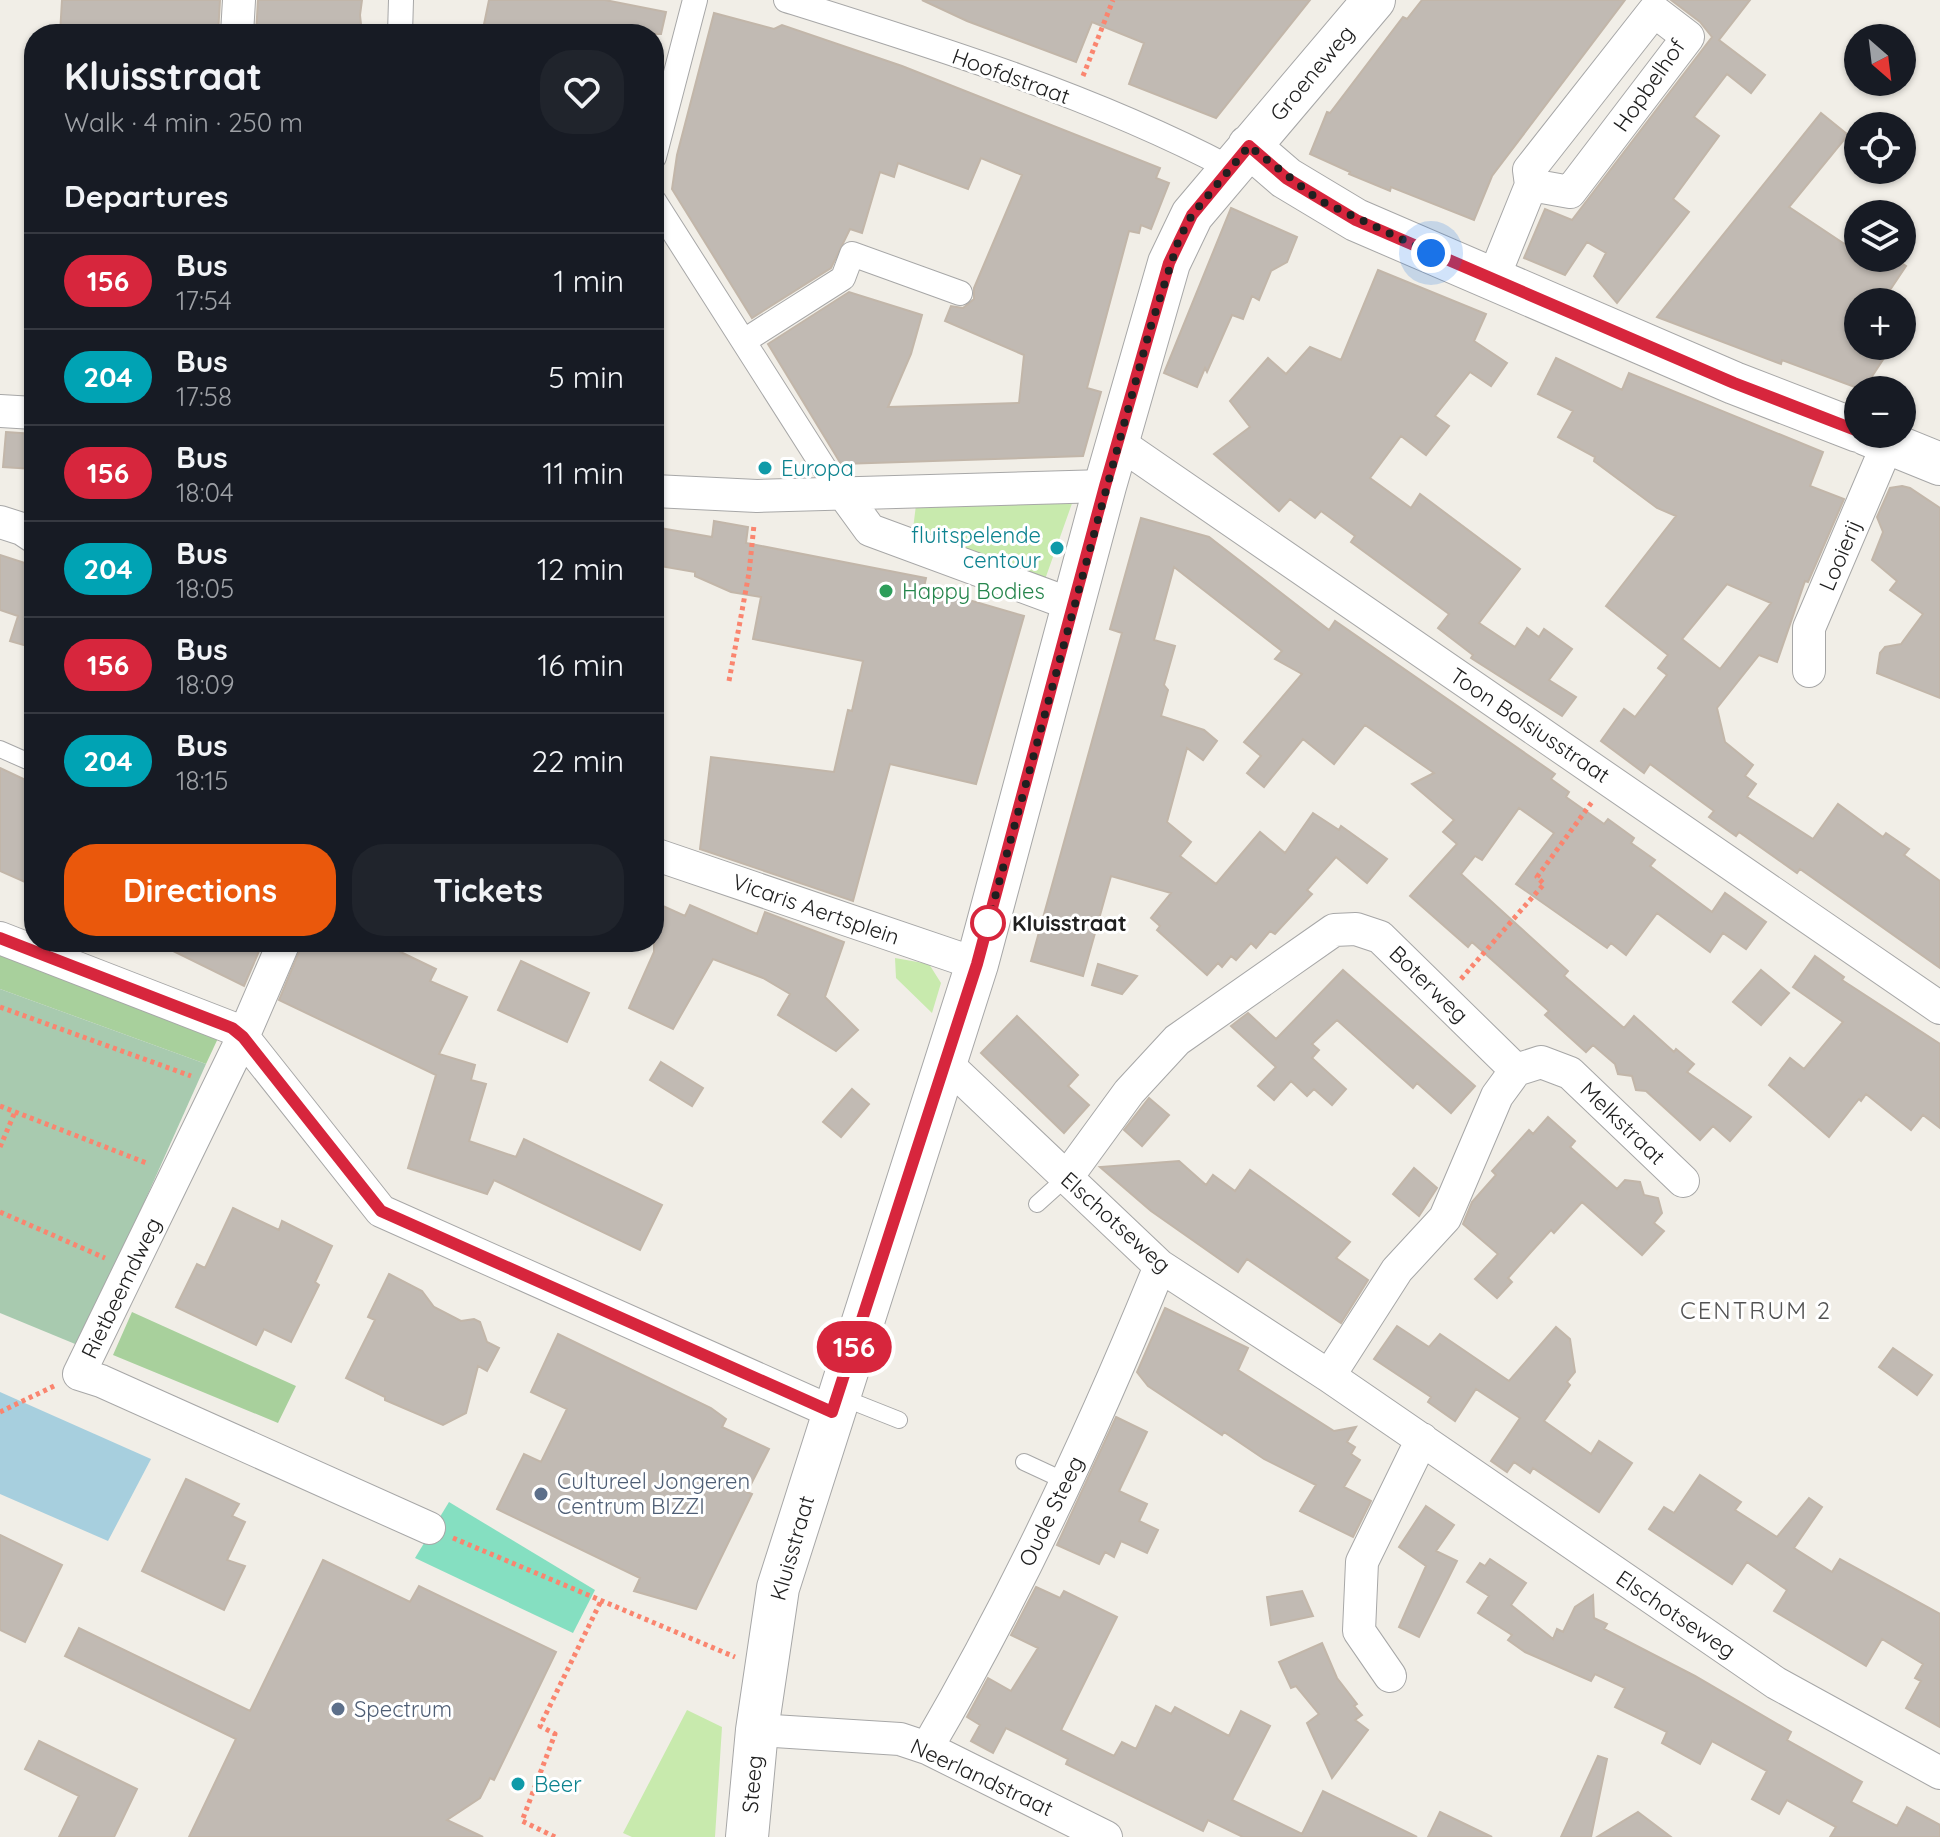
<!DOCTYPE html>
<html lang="en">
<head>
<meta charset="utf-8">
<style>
  body { margin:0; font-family:Quicksand,sans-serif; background:#20242c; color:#f1f3f6; height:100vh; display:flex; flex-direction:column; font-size:30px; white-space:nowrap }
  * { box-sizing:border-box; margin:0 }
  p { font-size:26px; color:#9ea1a6 }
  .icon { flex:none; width:44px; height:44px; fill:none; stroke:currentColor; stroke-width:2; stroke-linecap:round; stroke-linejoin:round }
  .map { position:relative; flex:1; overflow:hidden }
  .side { position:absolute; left:24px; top:24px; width:640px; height:928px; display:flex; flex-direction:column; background:#171b24; border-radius:32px; box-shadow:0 2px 6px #0004 }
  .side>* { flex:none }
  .badge { padding:0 16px; border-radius:26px; font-size:28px; line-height:52px }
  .needle { width:52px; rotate:152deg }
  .controls { position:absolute; left:1844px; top:24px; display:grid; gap:16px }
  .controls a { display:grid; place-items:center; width:72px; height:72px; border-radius:50%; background:#171b24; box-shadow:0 2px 6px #0004; font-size:40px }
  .you { position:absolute; width:40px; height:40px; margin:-20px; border:6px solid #fff; border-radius:50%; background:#1a73e8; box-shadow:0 0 0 12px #1a73e833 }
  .map>.badge { position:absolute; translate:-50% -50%; box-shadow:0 0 0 4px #fff }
  h2 { padding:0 40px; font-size:30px; line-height:72px }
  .round { display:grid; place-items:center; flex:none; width:84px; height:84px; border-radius:32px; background:#20242c }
  .headline { display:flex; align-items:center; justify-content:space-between; height:136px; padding:0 40px }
  h1 { font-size:38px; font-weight:700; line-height:60px }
  .primary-button { display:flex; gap:16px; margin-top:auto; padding:16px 40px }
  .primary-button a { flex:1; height:92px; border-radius:32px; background:#ea580c; color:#fff; font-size:32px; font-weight:700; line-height:92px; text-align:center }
  .primary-button a+a { background:#20242c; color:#f1f3f6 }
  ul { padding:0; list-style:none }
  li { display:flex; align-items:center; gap:24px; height:96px; padding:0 40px; border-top:2px solid #363941 }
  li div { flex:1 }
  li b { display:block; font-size:30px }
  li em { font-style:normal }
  li .badge { min-width:88px; font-weight:700; text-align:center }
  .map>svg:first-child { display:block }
  .grass { fill:#c8eaad }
  .forest { fill:#a8d09c }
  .cemetery { fill:#a8caaf }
  .pitch { fill:#85dfc1 }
  .water { fill:#a7cfde }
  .building { fill:#c1bab3; stroke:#c2b6a9; stroke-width:2; fill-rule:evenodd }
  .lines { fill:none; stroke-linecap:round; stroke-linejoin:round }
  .service-casing { stroke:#a7a7a7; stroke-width:18 }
  .pedestrian-casing { stroke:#a7a7a7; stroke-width:26 }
  .minor-casing { stroke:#a7a7a7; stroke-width:34 }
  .tertiary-casing { stroke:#a7a7a7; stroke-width:44 }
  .path { stroke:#fa856f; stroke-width:5; stroke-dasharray:4 4; stroke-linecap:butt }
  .service { stroke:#fff; stroke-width:16 }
  .pedestrian { stroke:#fff; stroke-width:24 }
  .minor { stroke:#fff; stroke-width:32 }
  .tertiary { stroke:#fff; stroke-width:42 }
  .line-casing { stroke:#fff; stroke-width:18 }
  .line { stroke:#d7263d; stroke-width:12 }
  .walk { stroke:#202020; stroke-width:8; stroke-dasharray:0 14.4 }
  .culture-dot { fill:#0f9aa8; stroke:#fff; stroke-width:3 }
  .leisure-dot { fill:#2e9e5b; stroke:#fff; stroke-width:3 }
  .stop-dot { fill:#fff; stroke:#d7263d; stroke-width:4 }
  .service-dot { fill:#5c6f8a; stroke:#fff; stroke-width:3 }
  .labels { text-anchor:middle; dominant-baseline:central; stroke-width:6; stroke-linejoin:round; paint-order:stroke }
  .street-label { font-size:22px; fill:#202020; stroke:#fff }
  .culture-label { font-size:22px; fill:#0d838f; stroke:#fff; text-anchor:start }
  .leisure-label { font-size:22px; fill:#27864d; stroke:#fff; text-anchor:start }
  .stop-label { font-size:22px; font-weight:bold; fill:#202020; stroke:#fff; text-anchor:start }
  .service-label { font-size:22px; fill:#4e5e75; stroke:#fff; text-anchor:start }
  .neighbourhood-label { font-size:24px; letter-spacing:2px; fill:#535353; stroke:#fff }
</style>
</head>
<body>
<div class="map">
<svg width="1940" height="1837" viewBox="0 0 1940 1837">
  <rect width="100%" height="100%" fill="#f1eee7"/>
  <path class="grass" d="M1075,495L1043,585L912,537L917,497Z
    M895,958L929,964L941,983L932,1013L896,978Z
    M687,1710L722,1727L715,1837H632L623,1833Z"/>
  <path class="forest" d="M0,955L220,1034L206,1064L0,989Z
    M132,1312L296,1386L278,1423L113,1355Z"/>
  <path class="cemetery" d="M0,989L206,1064L80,1346L0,1313Z"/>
  <path class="pitch" d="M449,1502L595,1590L573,1633L415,1558Z"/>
  <path class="water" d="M0,1392L151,1459L108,1541L0,1494Z"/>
  <path class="building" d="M62,0H220L218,34H60Z
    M258,0H362L360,15L362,34H256Z
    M489,0H605L666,12L661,34H482Z
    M922,0H1310L1216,118L1129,84L1144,43L1092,22L1076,62L967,21Z
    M1422,0H1625L1492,176L1474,220L1391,187L1390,191L1349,174L1350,172L1310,154L1327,112L1330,113L1403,17L1407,19Z
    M1671,0H1750L1719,40L1765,75L1751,93L1727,74L1694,117L1719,136L1673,199L1689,212L1617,303L1594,276L1606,253L1587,242L1565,275L1524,258L1545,209L1572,220L1712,37L1700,22Z
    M714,13L774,29L782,25L902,66L1160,168L1156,178L1169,183L1151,229L1141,225L1139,233L1129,231L1087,388L1101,392L1083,456L841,464L768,344L849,292L922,315L911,354L888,407L1019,403L1024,355L945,321L951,306L963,308L974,299V288L1022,175L981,158L968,189L898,163L894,177L880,172L862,233L850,229L831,268L752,318L672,189L677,155Z
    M1821,113L1848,135L1789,207L1858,253V258H1894L1906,266L1882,302H1858V346H1892L1863,390L1782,360L1781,364L1657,317Z
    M1231,208L1297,237L1287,262L1271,271L1259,300L1252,296L1243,319L1232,315L1207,372L1205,368L1197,387L1164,373Z
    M1378,270L1486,314L1474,341L1507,363L1491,386L1470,372L1435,416L1449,426L1426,455L1401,436L1370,478L1411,508L1420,494L1520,569L1479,623L1515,647L1527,628L1539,637L1544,629L1572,649L1549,680L1576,697L1562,716L1471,658L1473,655L1438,628L1449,614L1351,542L1355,536L1321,511L1315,518L1290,499L1279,511L1214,454L1250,427L1230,401L1268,358L1286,374L1310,347L1341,360Z
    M1556,358L1622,390L1629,373L1823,452L1810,486L1844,499L1808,582L1805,581L1777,662L1759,655L1717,708L1725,742L1753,765L1745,776L1756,784L1747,797L1813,839L1838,804L1883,837L1886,833L1909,849L1904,855L1940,881V968L1800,869L1797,873L1739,832L1736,836L1709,817L1714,811L1650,764L1644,773L1601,741L1624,709L1635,717L1667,675L1658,668L1668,655L1606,606L1676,516L1657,508L1594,461L1595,457L1558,437L1573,411L1538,394ZM1727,584L1771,603L1720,669L1682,639Z
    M6,432L34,434L33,469L3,467Z
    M1902,486L1910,488L1940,508V698L1877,673L1880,653L1885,647L1901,644L1923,614L1890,590L1897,581L1872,560L1883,532L1877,517L1890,488Z
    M1141,518L1209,537L1329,630L1335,621L1555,774L1551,779L1569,792L1566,797L1604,824L1608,819L1634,838L1631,843L1655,860L1650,866L1712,912L1725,893L1766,922L1746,949L1723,933L1710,952L1657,913L1626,955L1611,943L1607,948L1516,884L1554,833L1519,808L1482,860L1475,856L1461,874L1568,971L1564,976L1624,1028L1634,1016L1674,1052L1676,1049L1694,1064L1687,1072L1751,1117L1730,1141L1713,1126L1700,1140L1646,1091L1636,1090L1632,1076L1618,1074L1615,1064L1593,1045L1586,1052L1545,1015L1549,1011L1472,942L1468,947L1410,896L1457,844L1443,832L1454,820L1412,784L1434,773L1365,725L1334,764L1303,739L1264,787L1247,773L1261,756L1244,742L1302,674L1275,659L1282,651L1174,567L1154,640L1175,646L1164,685L1168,690L1161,716L1204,730L1217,741L1203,760L1187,748L1167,822L1191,842L1180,856L1216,884L1260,832L1285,853L1313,813L1339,830L1341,826L1387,859L1367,883L1336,857L1307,890L1312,894L1275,934L1270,931L1256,948L1251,943L1236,960L1231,956L1222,967L1218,963L1207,975L1157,930L1160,926L1151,918L1171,893L1111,876L1083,976L1031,961L1122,633L1110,629Z
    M714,521L748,527L746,543L926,578L924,587L1024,616L976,784L890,764L853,901L700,849L711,757L834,772L848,710L852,711L863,661L753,639L761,597L731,592L695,576V572L654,565V527L712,537Z
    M0,555L34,566V648L10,641L18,616L0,610Z
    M0,768L34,784V886L0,871Z
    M654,902L685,916L690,905L757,934L765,912L844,942L825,997L858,1030L836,1051L778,1015L790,994L763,978L713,959L673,1029L629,1008L654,952Z
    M155,942H263L244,986Z
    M303,942H380L436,969L430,981L467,997L439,1054L475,1065L471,1080L486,1084L469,1141L516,1157L524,1139L662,1205L640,1250L494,1180L487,1194L408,1168L436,1075L279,1000Z
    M1815,956L1844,977L1842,980L1940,1044V1128L1923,1115L1911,1130L1866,1094L1861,1101L1859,1099L1829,1137L1769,1085L1790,1058L1804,1069L1843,1022L1793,987Z
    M521,961L589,993L567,1042L498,1010Z
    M1098,964L1137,976L1122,994L1092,985Z
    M1343,970L1475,1086L1451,1113L1417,1083L1413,1088L1337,1020L1312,1044L1319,1050L1312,1058L1346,1089L1332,1105L1314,1089L1307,1096L1291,1081L1274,1100L1258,1086L1276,1067L1231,1026L1248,1013L1276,1039Z
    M1761,970L1789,993L1761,1025L1733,1002Z
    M1017,1016L1078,1075L1068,1086L1089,1105L1064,1133L981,1053Z
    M661,1062L703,1088L692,1106L650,1080Z
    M852,1089L869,1104L841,1137L823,1122Z
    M1149,1098L1169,1115L1142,1146L1124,1130Z
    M1548,1117L1575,1141L1570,1147L1617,1189L1625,1180L1640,1182L1644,1195L1658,1198L1662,1213L1654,1223L1664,1231L1642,1255L1582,1202L1554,1233L1551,1230L1531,1252L1508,1278L1512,1282L1497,1298L1475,1279L1498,1254L1463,1224L1472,1202L1496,1175L1492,1171L1529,1130L1533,1134Z
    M1179,1161L1206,1185L1213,1175L1235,1191L1250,1170L1350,1242L1336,1258L1368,1280L1341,1323L1247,1259L1238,1272L1151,1211L1100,1167Z
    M1414,1168L1437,1188L1419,1216L1393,1194Z
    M233,1208L279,1230L282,1221L332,1246L315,1282L319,1285L291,1342L264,1329L256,1345L176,1307L197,1264L205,1268Z
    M389,1274L422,1291L434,1307L461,1321L474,1319L480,1322L487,1342L499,1348L487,1371L478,1366L466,1413L443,1425L385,1400V1397L346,1378L375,1320L368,1317Z
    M1165,1308L1248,1348L1238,1370L1334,1431L1356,1427L1347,1442L1355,1447L1351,1454L1360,1460L1344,1487L1371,1501L1353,1537L1300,1511L1316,1485L1264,1459L1224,1432L1222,1435L1148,1386L1137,1372Z
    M1397,1326L1429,1347L1440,1334L1509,1381L1556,1327L1570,1339L1575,1372L1567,1382L1570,1385L1544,1421L1591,1454L1599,1441L1632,1463L1599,1512L1533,1468L1530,1473L1514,1462L1507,1472L1491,1461L1520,1418L1476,1389L1455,1421L1428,1402L1431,1397L1374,1359Z
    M558,1334L711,1408L726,1419L722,1427L769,1449L747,1492L752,1494L696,1609L634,1591L640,1578L497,1509L524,1454L541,1462L567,1409L531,1392Z
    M1893,1348L1932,1375L1917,1395L1879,1367Z
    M1116,1417L1147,1432L1119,1491L1147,1504L1139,1521L1158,1530L1147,1553L1121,1541L1114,1557L1105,1552L1099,1564L1057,1545Z
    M1700,1475L1741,1502L1735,1510L1777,1537L1809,1498L1822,1507L1794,1548L1832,1572L1840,1559L1940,1614V1727L1906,1708L1921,1681L1915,1678L1923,1664L1882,1639L1866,1666L1774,1611L1787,1590L1747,1562L1732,1584L1649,1529L1664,1507L1674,1513Z
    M186,1479L239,1504L232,1516L245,1522L227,1560L245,1566L224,1610L142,1571Z
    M1426,1506L1454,1525L1436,1551L1457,1561L1419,1637L1399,1627L1426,1566L1399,1547Z
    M0,1535L62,1565L25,1642L0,1630Z
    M1490,1559L1526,1583L1511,1605L1553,1639L1557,1629L1563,1632L1575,1607L1593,1595L1594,1618L1607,1624L1604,1629L1695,1676L1791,1732L1787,1740L1862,1782L1851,1802L1897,1826L1907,1807L1940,1825V1837H1830L1836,1827L1787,1800L1779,1814L1752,1799L1767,1771L1712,1741L1700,1764L1662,1743L1667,1732L1615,1707L1625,1688L1595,1674L1591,1681L1525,1652L1508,1640L1512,1635L1478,1613L1489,1596L1467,1582L1480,1563L1485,1566Z
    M323,1560L410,1602L419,1586L556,1652L494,1780L490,1778L480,1798L447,1820L483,1837H189L236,1739L65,1656L79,1628L250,1711Z
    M1036,1587L1060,1598L1064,1591L1117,1617L1061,1730L1114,1756L1122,1742L1136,1749L1156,1706L1171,1714L1175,1707L1229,1736L1241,1711L1270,1726L1232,1800L1302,1834L1323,1791L1417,1837H1243L1208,1820L1203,1831L1066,1764L1068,1759L1006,1728L993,1753L971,1741L980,1725L967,1717L988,1678L1011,1691L1038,1648L1011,1635Z
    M1302,1591L1313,1616L1271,1625L1267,1597Z
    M1322,1643L1337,1678L1357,1704L1354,1706L1362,1715L1355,1720L1368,1730L1332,1778L1307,1723L1319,1714L1296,1686L1291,1688L1279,1662Z
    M39,1741L137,1789L114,1837H59L79,1796L25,1769Z
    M1598,1756L1607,1759L1591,1837H1561Z
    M1440,1812L1492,1837H1428Z
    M1638,1812L1671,1837H1597Z"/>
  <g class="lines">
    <g class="service-casing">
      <path id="service" d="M0,749L34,764
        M1037,1204L1067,1177
        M841,1397L899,1420
        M1024,1462L1065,1481"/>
    </g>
    <g class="pedestrian-casing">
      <path id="pedestrian" d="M786,0C936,47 1091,95 1230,168
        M400,34L401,0
        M654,157L695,0
        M654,201L828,474L843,493
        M744,341L843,278L852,254L960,293"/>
    </g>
    <g class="minor-casing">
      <path id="minor" d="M237,34L239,0
        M1493,279L1531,185L1529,170L1654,11L1688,37L1570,192L1531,185
        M0,411L34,413
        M1119,443L1940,1008
        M654,491L757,496L1105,486
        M843,493L870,530L1073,605
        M0,522L22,529L34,537
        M1809,671V628L1888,443
        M654,854L977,964
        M0,938L232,1028L243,1037L381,1211L832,1412
        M284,942L243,1037L79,1374L101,1381L429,1528
        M947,1064L1160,1266L1329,1376L1776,1683L1940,1773
        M1516,1070L1541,1062L1570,1073L1683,1181
        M1067,1177L1129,1092L1177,1040L1334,930L1356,929L1380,937L1516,1070
        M1329,1376L1397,1270L1445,1218L1497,1096L1516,1070
        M1390,1676L1359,1631L1362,1562L1422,1439
        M757,1730L900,1739L927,1748L1106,1837
        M927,1748C1017,1594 1093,1431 1160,1266"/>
    </g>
    <g class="tertiary-casing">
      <path id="tertiary" d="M1249,146L1286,178L1356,220L1734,383L1858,431
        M1866,434L1940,464
        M747,1837L757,1730L778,1588L977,964L1105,486L1169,263L1192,215L1374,0"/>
    </g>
    <path class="path" d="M1083,76L1113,0
      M729,681L749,573L754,525
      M1461,979L1544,884L1537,877L1592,802
      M0,1007L191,1076
      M0,1106L149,1164
      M0,1147L15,1112
      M0,1212L105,1258
      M0,1412L56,1385
      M453,1538L735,1657
      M555,1837L522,1821L555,1734L540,1726L601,1601"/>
    <use href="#service" class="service"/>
    <use href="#pedestrian" class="pedestrian"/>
    <use href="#minor" class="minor"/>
    <use href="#tertiary" class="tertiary"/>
  </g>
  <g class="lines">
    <g class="line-casing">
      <path id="line" d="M0,938L232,1028L243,1037L381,1211L832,1412L977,964L1105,486L1169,263L1192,215L1249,146L1286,178L1356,220L1734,383L1858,431"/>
    </g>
    <use href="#line" class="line"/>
    <path class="walk" d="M988,923L1150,329L1179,239L1192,215L1249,146L1319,200L1431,253"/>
  </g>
  <g class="culture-dot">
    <circle cx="765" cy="468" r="8"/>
    <circle cx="1057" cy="548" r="8"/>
    <circle cx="518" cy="1784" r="8"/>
  </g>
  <circle class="leisure-dot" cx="886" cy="591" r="8"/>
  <circle class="stop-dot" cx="988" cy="923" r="16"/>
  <g class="service-dot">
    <circle cx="541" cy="1494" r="8"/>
    <circle cx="338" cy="1709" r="8"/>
  </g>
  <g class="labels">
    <g class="street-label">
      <text transform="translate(1312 73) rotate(-50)">Groeneweg</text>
      <text transform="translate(1011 76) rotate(20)">Hoofdstraat</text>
      <text transform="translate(1649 85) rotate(-55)">Hopbelhof</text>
      <text transform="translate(1840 555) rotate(-67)">Looierij</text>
      <text transform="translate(1530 725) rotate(34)">Toon Bolsiusstraat</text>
      <text transform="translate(816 909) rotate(19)">Vicaris Aertsplein</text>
      <text transform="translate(1429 984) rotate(44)">Boterweg</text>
      <text transform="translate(1623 1123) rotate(44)">Melkstraat</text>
      <text transform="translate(1116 1222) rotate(42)">Elschotseweg</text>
      <text transform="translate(121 1288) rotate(-64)">Rietbeemdweg</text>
      <text transform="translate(1051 1511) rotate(-64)">Oude Steeg</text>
      <text transform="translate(792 1548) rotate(-74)">Kluisstraat</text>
      <text transform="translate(1676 1614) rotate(34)">Elschotseweg</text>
      <text transform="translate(982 1777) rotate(25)">Neerlandstraat</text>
      <text transform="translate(752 1784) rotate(-85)">Steeg</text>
    </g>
    <g class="culture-label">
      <text x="781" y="468">Europa</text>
      <text x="1041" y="535" text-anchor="end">fluitspelende<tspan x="1041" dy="25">centour</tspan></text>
      <text x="534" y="1784">Beer</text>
    </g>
    <g class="leisure-label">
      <text x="902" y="591">Happy Bodies</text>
    </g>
    <g class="stop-label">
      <text x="1012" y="923">Kluisstraat</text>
    </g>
    <g class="service-label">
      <text x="557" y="1481">Cultureel Jongeren<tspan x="557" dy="25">Centrum BIZZI</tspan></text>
      <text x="354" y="1709">Spectrum</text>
    </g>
    <g class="neighbourhood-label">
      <text x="1756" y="1310">CENTRUM 2</text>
    </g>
  </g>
</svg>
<div class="controls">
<a><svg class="needle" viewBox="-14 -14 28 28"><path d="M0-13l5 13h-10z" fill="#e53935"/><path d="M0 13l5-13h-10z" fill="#9ea1a6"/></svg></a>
<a><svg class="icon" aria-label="locate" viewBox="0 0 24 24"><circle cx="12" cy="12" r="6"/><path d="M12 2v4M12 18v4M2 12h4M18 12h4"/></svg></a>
<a><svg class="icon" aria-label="layers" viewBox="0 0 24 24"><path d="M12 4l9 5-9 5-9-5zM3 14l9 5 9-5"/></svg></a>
<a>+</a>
<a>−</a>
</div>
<div class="you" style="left:1431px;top:253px"></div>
<b class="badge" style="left:854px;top:1347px;background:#d7263d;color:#fff">156</b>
<section class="side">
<div class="headline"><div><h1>Kluisstraat</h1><p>Walk · 4 min · 250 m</p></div><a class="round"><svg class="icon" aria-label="heart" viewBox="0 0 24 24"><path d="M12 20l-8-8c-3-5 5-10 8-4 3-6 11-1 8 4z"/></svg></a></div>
<h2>Departures</h2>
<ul>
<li><span class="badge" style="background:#d7263d;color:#fff">156</span><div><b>Bus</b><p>17:54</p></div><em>1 min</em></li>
<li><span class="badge" style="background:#00a3b4;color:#fff">204</span><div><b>Bus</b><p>17:58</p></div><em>5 min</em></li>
<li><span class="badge" style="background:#d7263d;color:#fff">156</span><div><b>Bus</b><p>18:04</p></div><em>11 min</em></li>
<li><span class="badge" style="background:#00a3b4;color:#fff">204</span><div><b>Bus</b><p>18:05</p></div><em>12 min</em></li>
<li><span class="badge" style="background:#d7263d;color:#fff">156</span><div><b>Bus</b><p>18:09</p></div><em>16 min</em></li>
<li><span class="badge" style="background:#00a3b4;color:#fff">204</span><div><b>Bus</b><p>18:15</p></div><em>22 min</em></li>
</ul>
<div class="primary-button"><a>Directions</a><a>Tickets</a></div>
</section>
</div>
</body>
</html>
